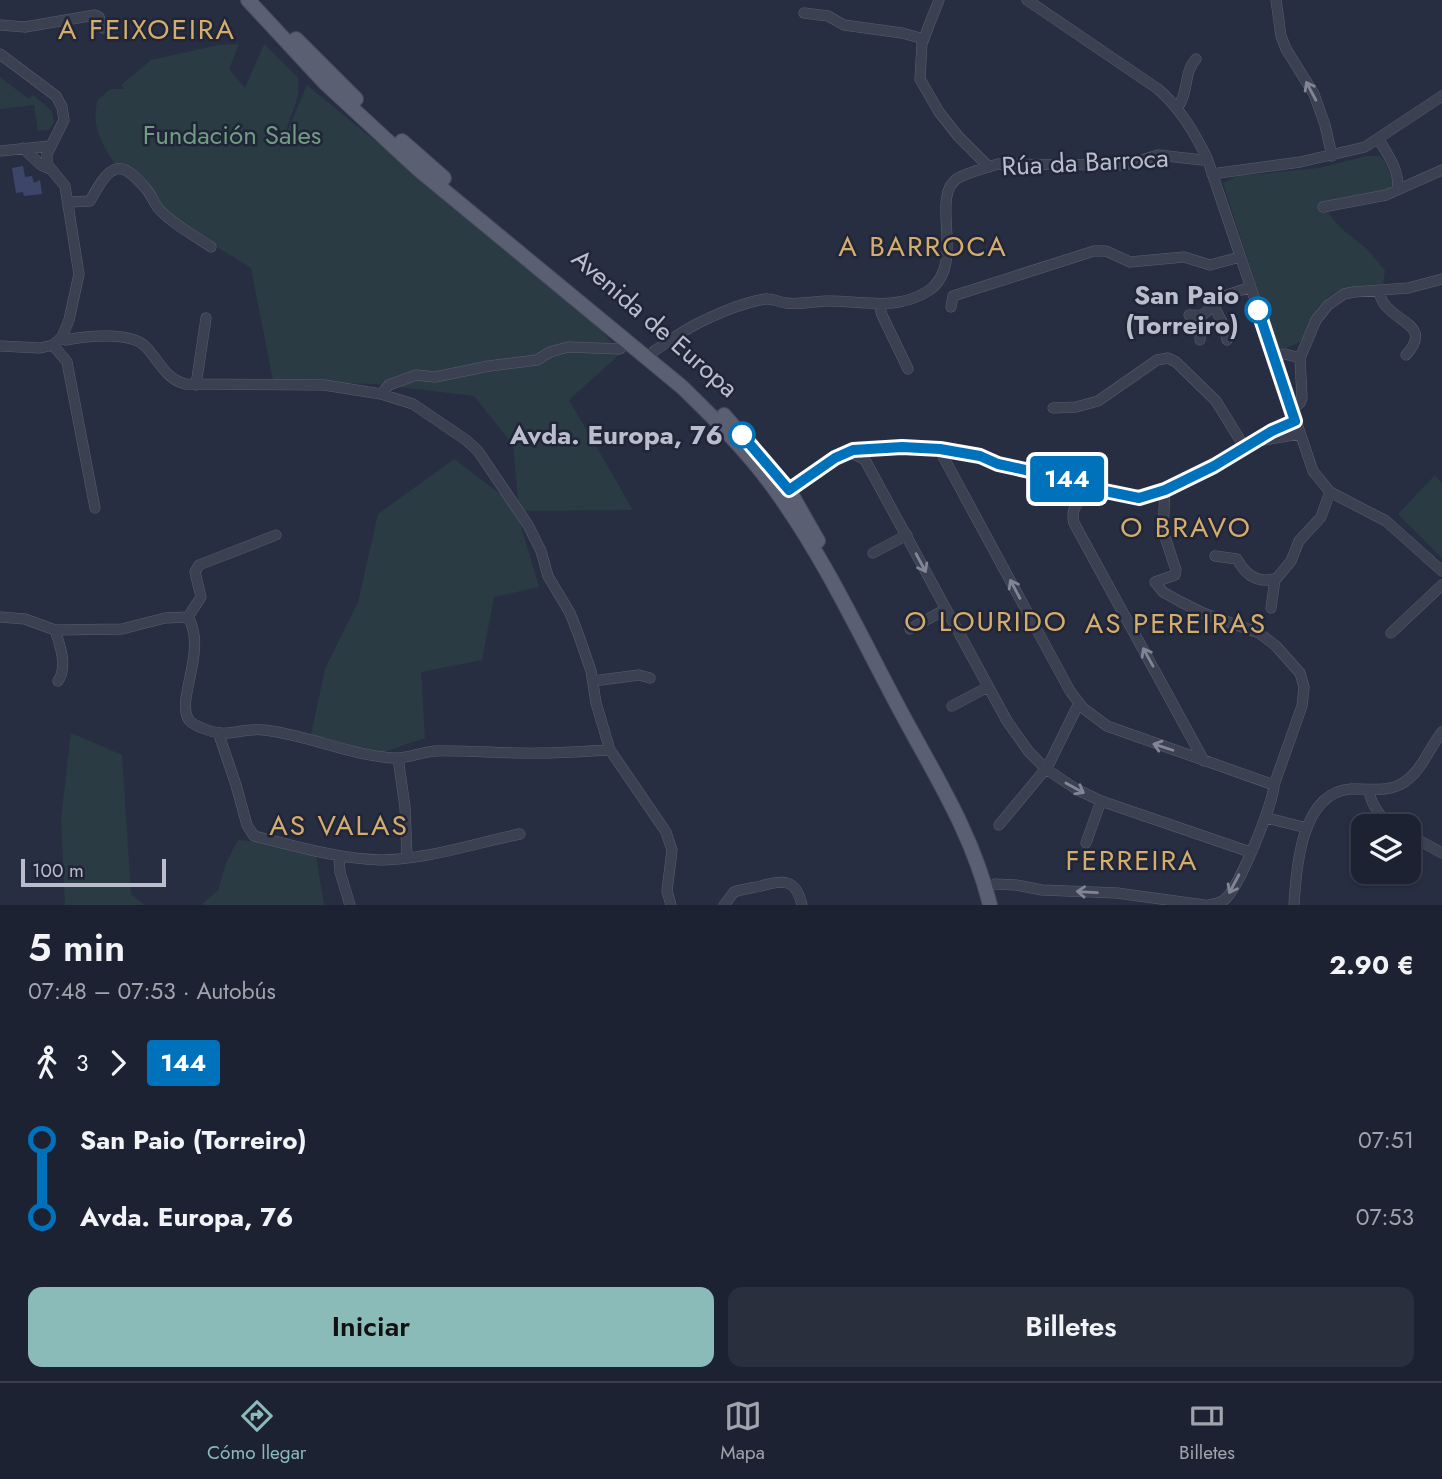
<!DOCTYPE html>
<html lang="es">
<head>
<meta charset="utf-8">
<style>
  body { margin:0; font-family:Jost,sans-serif; background:#2a2f3e; color:#f1f3f6; height:100vh; display:flex; flex-direction:column; font-size:26px; white-space:nowrap }
  * { box-sizing:border-box; margin:0 }
  p { font-size:23px; color:#a0a4ac }
  .icon { flex:none; width:38px; height:38px; fill:none; stroke:currentColor; stroke-width:2; stroke-linecap:round; stroke-linejoin:round }
  .map { position:relative; height:905px; overflow:hidden }
  .sheet { display:flex; flex-direction:column; background:#1d2232; flex:1 }
  .sheet>* { flex:none }
  .badge { padding:0 14px; border-radius:5px; font-size:24px; line-height:46px }
  .tools { position:absolute; left:1351px; top:814px; display:grid; gap:14px }
  .tools a { display:grid; place-items:center; width:70px; height:70px; border-radius:14px; background:#1d2232; box-shadow:0 2px 5px #0004,0 0 0 2px #3b3f4d; font-size:35px }
  .scale { position:absolute; left:21px; bottom:18px; width:145px; box-sizing:border-box; padding-left:7px; border:4px solid #b9bdcc; border-top:0; font-size:19px; line-height:24px; white-space:nowrap; color:#b9bdcc; -webkit-text-stroke:5px #202537; paint-order:stroke }
  .map>.badge { position:absolute; translate:-50% -50%; box-shadow:0 0 0 4px #fff }
  .legs { display:flex; align-items:center; gap:10px; height:77px; padding:0 28px; font-size:23px }
  .legs p { margin-inline-start:auto }
  .overview { display:flex; align-items:center; justify-content:space-between; height:119px; padding:0 28px }
  h1 { font-size:38px; font-weight:600; line-height:52px }
  .action { display:flex; gap:14px; margin-top:auto; padding:14px 28px }
  .action a { flex:1; height:80px; border-radius:14px; background:#8bbbb9; color:#111; font-size:28px; font-weight:600; line-height:80px; text-align:center }
  .action a+a { background:#2a2f3e; color:#f1f3f6 }
  ul { padding:0 28px; list-style:none }
  li { display:flex; align-items:center; gap:24px; height:77px; font-size:26px }
  li i { display:grid; place-items:center; width:10px; height:100%; margin:0 9px; background:currentColor }
  li i::after { content:''; width:18px; height:18px; margin:-9px; border:5px solid; border-radius:50%; background:#1d2232 }
  li p { margin-inline-start:auto }
  li:first-child i { background:linear-gradient(#0000 50%,currentColor 0) }
  li:last-child i { background:linear-gradient(currentColor 50%,#0000 0) }
  .dock { display:flex; justify-content:space-around; align-items:center; height:98px; border-top:2px solid #3b3f4d; background:#1d2232; font-size:19px; color:#a0a4ac }
  .dock a { display:grid; justify-items:center; gap:4px }
  .dock .selected { color:#8bbbb9 }
  .map>svg:first-child { display:block }
  .green { fill:#2a3b43 }
  .water { fill:#3c4669 }
  .lines { fill:none; stroke-linecap:round; stroke-linejoin:round }
  .minor-casing { stroke:#5a5e6f; stroke-width:11 }
  .primary-casing { stroke:#454a5b; stroke-width:16 }
  .minor { stroke:#3c4152; stroke-width:10 }
  .primary { stroke:#5a5f72; stroke-width:14 }
  .oneway { stroke:#818595 }
  .line-1-casing { stroke:#fff; stroke-width:16 }
  .line-1 { stroke:#0072bc; stroke-width:10 }
  .stop-1-dot { fill:#fff; stroke:#0072bc; stroke-width:3.5 }
  .labels { text-anchor:middle; dominant-baseline:central; stroke-width:5; stroke-linejoin:round; paint-order:stroke }
  .park-label { font-size:26px; fill:#719c83; stroke:#202537 }
  .street-label { font-size:26px; fill:#b9bdcc; stroke:#202537 }
  .stop-label { font-size:26px; font-weight:bold; fill:#b9bdcc; stroke:#202537; text-anchor:end }
  .neighbourhood-label { font-size:28px; letter-spacing:2px; fill:#d4ad6c; stroke:#202537 }
</style>
</head>
<body>
<div class="map">
<svg width="1442" height="905" viewBox="0 0 1442 905">
  <rect width="100%" height="100%" fill="#272e42"/>
  <path class="green" d="M239,44L229,69L245,88L264,44L298,78V96L277,156L307,85L588,315L621,353L569,400L633,510L519,511L513,445L474,396L374,384L273,381L251,268C199,235 115,191 97,128C94,120 96,110 97,101L110,89H124L121,85L151,60L218,45Z
    M0,77L29,99L33,95L52,111L54,122L49,130L38,131L34,105L0,109Z
    M1367,156H1379L1385,162L1393,182L1391,188L1385,192L1324,203C1331,222 1347,233 1362,245C1370,252 1378,262 1385,270L1383,284C1334,287 1320,292 1302,341L1280,351L1277,350L1223,183L1238,176L1319,168Z
    M454,459L515,505L539,587L494,597L482,660L421,672L425,738L372,756L310,739L325,669L358,602L378,514Z
    M1435,475L1442,483V558L1398,514Z
    M71,733L122,755L131,894L144,905H65L61,818Z
    M238,840L269,843L297,853L316,855L324,905H201L218,890L226,863Z"/>
  <path class="water" d="M23,166L25,177L32,176L34,183L40,180L42,194L24,196L23,192L16,193L12,168Z"/>
  <g class="lines">
    <g class="minor-casing">
      <path id="minor" d="M939,0L922,43L920,79L939,112L958,136L989,167
        M1027,0L1158,89C1180,108 1194,132 1207,158L1313,471L1330,492L1386,521L1442,571
        M1276,0L1281,36L1286,49L1314,94L1325,125L1332,156
        M804,13L828,16L844,25L902,33L924,39
        M0,25L25,27L95,15L99,17L103,28
        M0,54L56,96L62,107L64,120L47,154V164L65,186L79,274L69,320L62,337L53,345L40,348L0,346
        M1177,108C1189,94 1183,73 1196,59
        M1379,140C1387,153 1401,173 1397,189
        M23,148L41,165L50,169
        M0,151L50,146
        M1212,174L1300,162L1365,147L1442,96
        M68,202L90,201C108,169 118,153 147,190C151,195 154,202 158,208C172,224 194,235 211,247
        M1323,207L1386,195L1442,170
        M1378,290C1380,296 1382,302 1386,306C1401,324 1431,327 1406,355
        M879,304L882,315L908,369
        M1214,306L1224,326L1227,340
        M951,307L953,296L1094,251H1106L1130,262L1184,257L1210,265L1240,257
        M1189,315C1209,317 1205,311 1217,300C1225,294 1241,291 1250,287
        M62,337L66,340C86,336 131,331 146,347C159,361 165,378 185,384L324,385L381,394
        M627,340L620,349L568,347L550,352L537,360L489,366L435,377L416,375L389,385L381,394L413,404L466,440L478,451L528,525L541,551L548,576L570,613L579,636L591,671L596,703L610,750L666,832L672,850L667,891L671,905
        M1200,340L1201,316
        M53,345L67,362L95,508
        M654,351C664,345 672,338 681,333C703,319 740,303 765,299C773,298 778,302 786,303C800,305 815,301 829,301C863,301 897,311 928,291C968,265 928,196 958,178C969,172 985,168 998,164L1125,165L1158,155L1202,160L1207,158
        M1274,357L1285,354L1300,358
        M196,385L206,318
        M1053,408L1076,407L1098,401L1157,360L1168,358L1176,362L1216,401L1245,448
        M1291,410L1300,403L1302,398L1300,358L1316,320L1328,305L1344,294L1354,292L1408,288L1442,279
        M1258,441L1300,434
        M939,449L1070,691L1083,708L1107,726L1274,785
        M846,453L856,455L865,460L1007,721L1029,752L1046,769L1076,789L1101,801L1250,852
        M789,490L827,463L853,450L902,447L939,449L980,456L998,464L1075,480L1100,490L1139,497L1172,487L1214,466L1265,434L1295,421
        M1100,490C1084,496 1069,504 1074,523L1204,761
        M1165,490L1163,531L1176,570L1175,575L1155,582L1163,592L1181,602L1203,613L1259,633L1276,646L1300,673L1304,687L1302,706L1274,785C1273,804 1239,889 1224,900C1220,903 1214,904 1209,905
        M873,553L907,535
        M1215,556L1237,559C1246,576 1259,584 1277,578L1291,561L1299,541L1321,517L1330,492
        M1271,608L1275,579
        M0,617L25,619L55,630L122,629L165,618L188,617C208,651 175,700 189,720C192,724 197,726 202,728C231,740 237,727 264,730C308,735 349,755 393,758C407,759 421,752 435,751C470,750 506,754 541,753C564,753 587,751 610,750
        M188,617L201,597L195,572L199,565L276,535
        M910,629L946,609
        M55,630C60,645 68,667 58,681
        M1391,633L1442,585
        M593,681L639,675L650,678
        M952,706L988,687
        M219,735L236,785L247,825L254,836C296,846 338,859 381,860C425,860 476,843 520,834
        M398,758L405,807L407,857
        M1369,791C1371,804 1381,819 1393,826
        M1267,818L1307,828
        M999,825L1048,766L1079,703
        M1409,835L1442,853
        M1086,843L1101,801
        M339,857L340,872L350,905
        M995,884L1016,885L1042,890L1117,893L1204,905
        M724,905L734,892C743,889 752,888 761,886C783,880 796,878 802,905
        M1294,905C1296,869 1301,792 1351,789C1369,788 1386,793 1403,783C1422,771 1429,748 1442,732"/>
    </g>
    <g class="primary-casing">
      <path id="primary" d="M248,0L325,83L418,169L682,387C716,420 751,455 778,494C826,561 862,639 901,712C935,775 973,835 990,905
        M296,39L356,99
        M402,141L444,178
        M724,415L789,490L818,541"/>
    </g>
    <use href="#minor" class="minor"/>
    <use href="#primary" class="primary"/>
  </g>
  <defs><path id="oneway-shaft" d="M-6 0H5M1.5-3L5.5 0L1.5 3" fill="none" stroke-width="1.6" stroke-linecap="round" stroke-linejoin="round" transform="scale(1.75)"/></defs>
  <g class="oneway">
    <use href="#oneway-shaft" transform="translate(1311 91) rotate(-118)"/>
    <use href="#oneway-shaft" transform="translate(921 563) rotate(62)"/>
    <use href="#oneway-shaft" transform="translate(1015 589) rotate(-118)"/>
    <use href="#oneway-shaft" transform="translate(1148 657) rotate(-119)"/>
    <use href="#oneway-shaft" transform="translate(1163 747) rotate(-162)"/>
    <use href="#oneway-shaft" transform="translate(1075 788) rotate(29)"/>
    <use href="#oneway-shaft" transform="translate(1234 884) rotate(118)"/>
    <use href="#oneway-shaft" transform="translate(1087 892) rotate(-177)"/>
  </g>
  <g class="lines">
    <g class="line-1-casing">
      <path id="line-1" d="M742,435L789,490L835,458L853,450L902,447L940,449L980,456L998,464L1075,481L1100,490L1139,498L1165,490L1214,466L1272,431L1295,421L1258,310"/>
    </g>
    <use href="#line-1" class="line-1"/>
  </g>
  <g class="stop-1-dot">
    <circle cx="1258" cy="310" r="12"/>
    <circle cx="742" cy="435" r="12"/>
  </g>
  <g class="labels">
    <g class="park-label">
      <text x="232" y="135">Fundación Sales</text>
    </g>
    <g class="street-label">
      <text transform="translate(1085 162) rotate(-3)">Rúa da Barroca</text>
      <text transform="translate(655 323) rotate(41)">Avenida de Europa</text>
    </g>
    <g class="stop-label">
      <text x="1239" y="295">San Paio<tspan x="1239" dy="30">(Torreiro)</tspan></text>
      <text x="723" y="435">Avda. Europa, 76</text>
    </g>
    <g class="neighbourhood-label">
      <text x="147" y="29">A FEIXOEIRA</text>
      <text x="923" y="246">A BARROCA</text>
      <text x="1186" y="527">O BRAVO</text>
      <text x="986" y="621">O LOURIDO</text>
      <text x="1176" y="623">AS PEREIRAS</text>
      <text x="339" y="825">AS VALAS</text>
      <text x="1132" y="860">FERREIRA</text>
    </g>
  </g>
</svg>
<div class="tools">
<a><svg class="icon" aria-label="layers" viewBox="0 0 24 24"><path d="M12 4l9 5-9 5-9-5zM3 14l9 5 9-5"/></svg></a>
</div>
<div class="scale">100 m</div>
<b class="badge" style="left:1067px;top:479px;background:#0072bc;color:#fff">144</b>
</div>
<section class="sheet">
<div class="overview"><div><h1>5 min</h1><p>07:48 – 07:53 · Autobús</p></div><b>2.90 €</b></div>
<div class="legs"><svg class="icon" aria-label="walk" viewBox="0 0 24 24"><circle cx="13" cy="4" r="2"/><path d="M13 8l-2 6 4 7M11 14l-3 7M7 12l3-4h3l4 4"/></svg>3<svg class="icon" aria-label="forward" viewBox="0 0 24 24"><path d="M9 5l7 7-7 7"/></svg><b class="badge" style="background:#0072bc;color:#fff">144</b></div>
<ul>
<li><i style="color:#0072bc"></i><b>San Paio (Torreiro)</b><p>07:51</p></li>
<li><i style="color:#0072bc"></i><b>Avda. Europa, 76</b><p>07:53</p></li>
</ul>
<div class="action"><a>Iniciar</a><a>Billetes</a></div>
</section>
<nav class="dock">
<a class="selected"><svg class="icon" aria-label="directions" viewBox="0 0 24 24"><path d="M12 3l9 9-9 9-9-9zM9 14v-3h6M13 9l2 2-2 2"/></svg>Cómo llegar</a>
<a><svg class="icon" aria-label="map" viewBox="0 0 24 24"><path d="M3 6l6-2 6 2 6-2v14l-6 2-6-2-6 2zM9 4v14M15 6v14"/></svg>Mapa</a>
<a><svg class="icon" aria-label="tickets" viewBox="0 0 24 24"><path d="M3 7h18v10H3zM15 7v10"/></svg>Billetes</a>
</nav>
</body>
</html>
